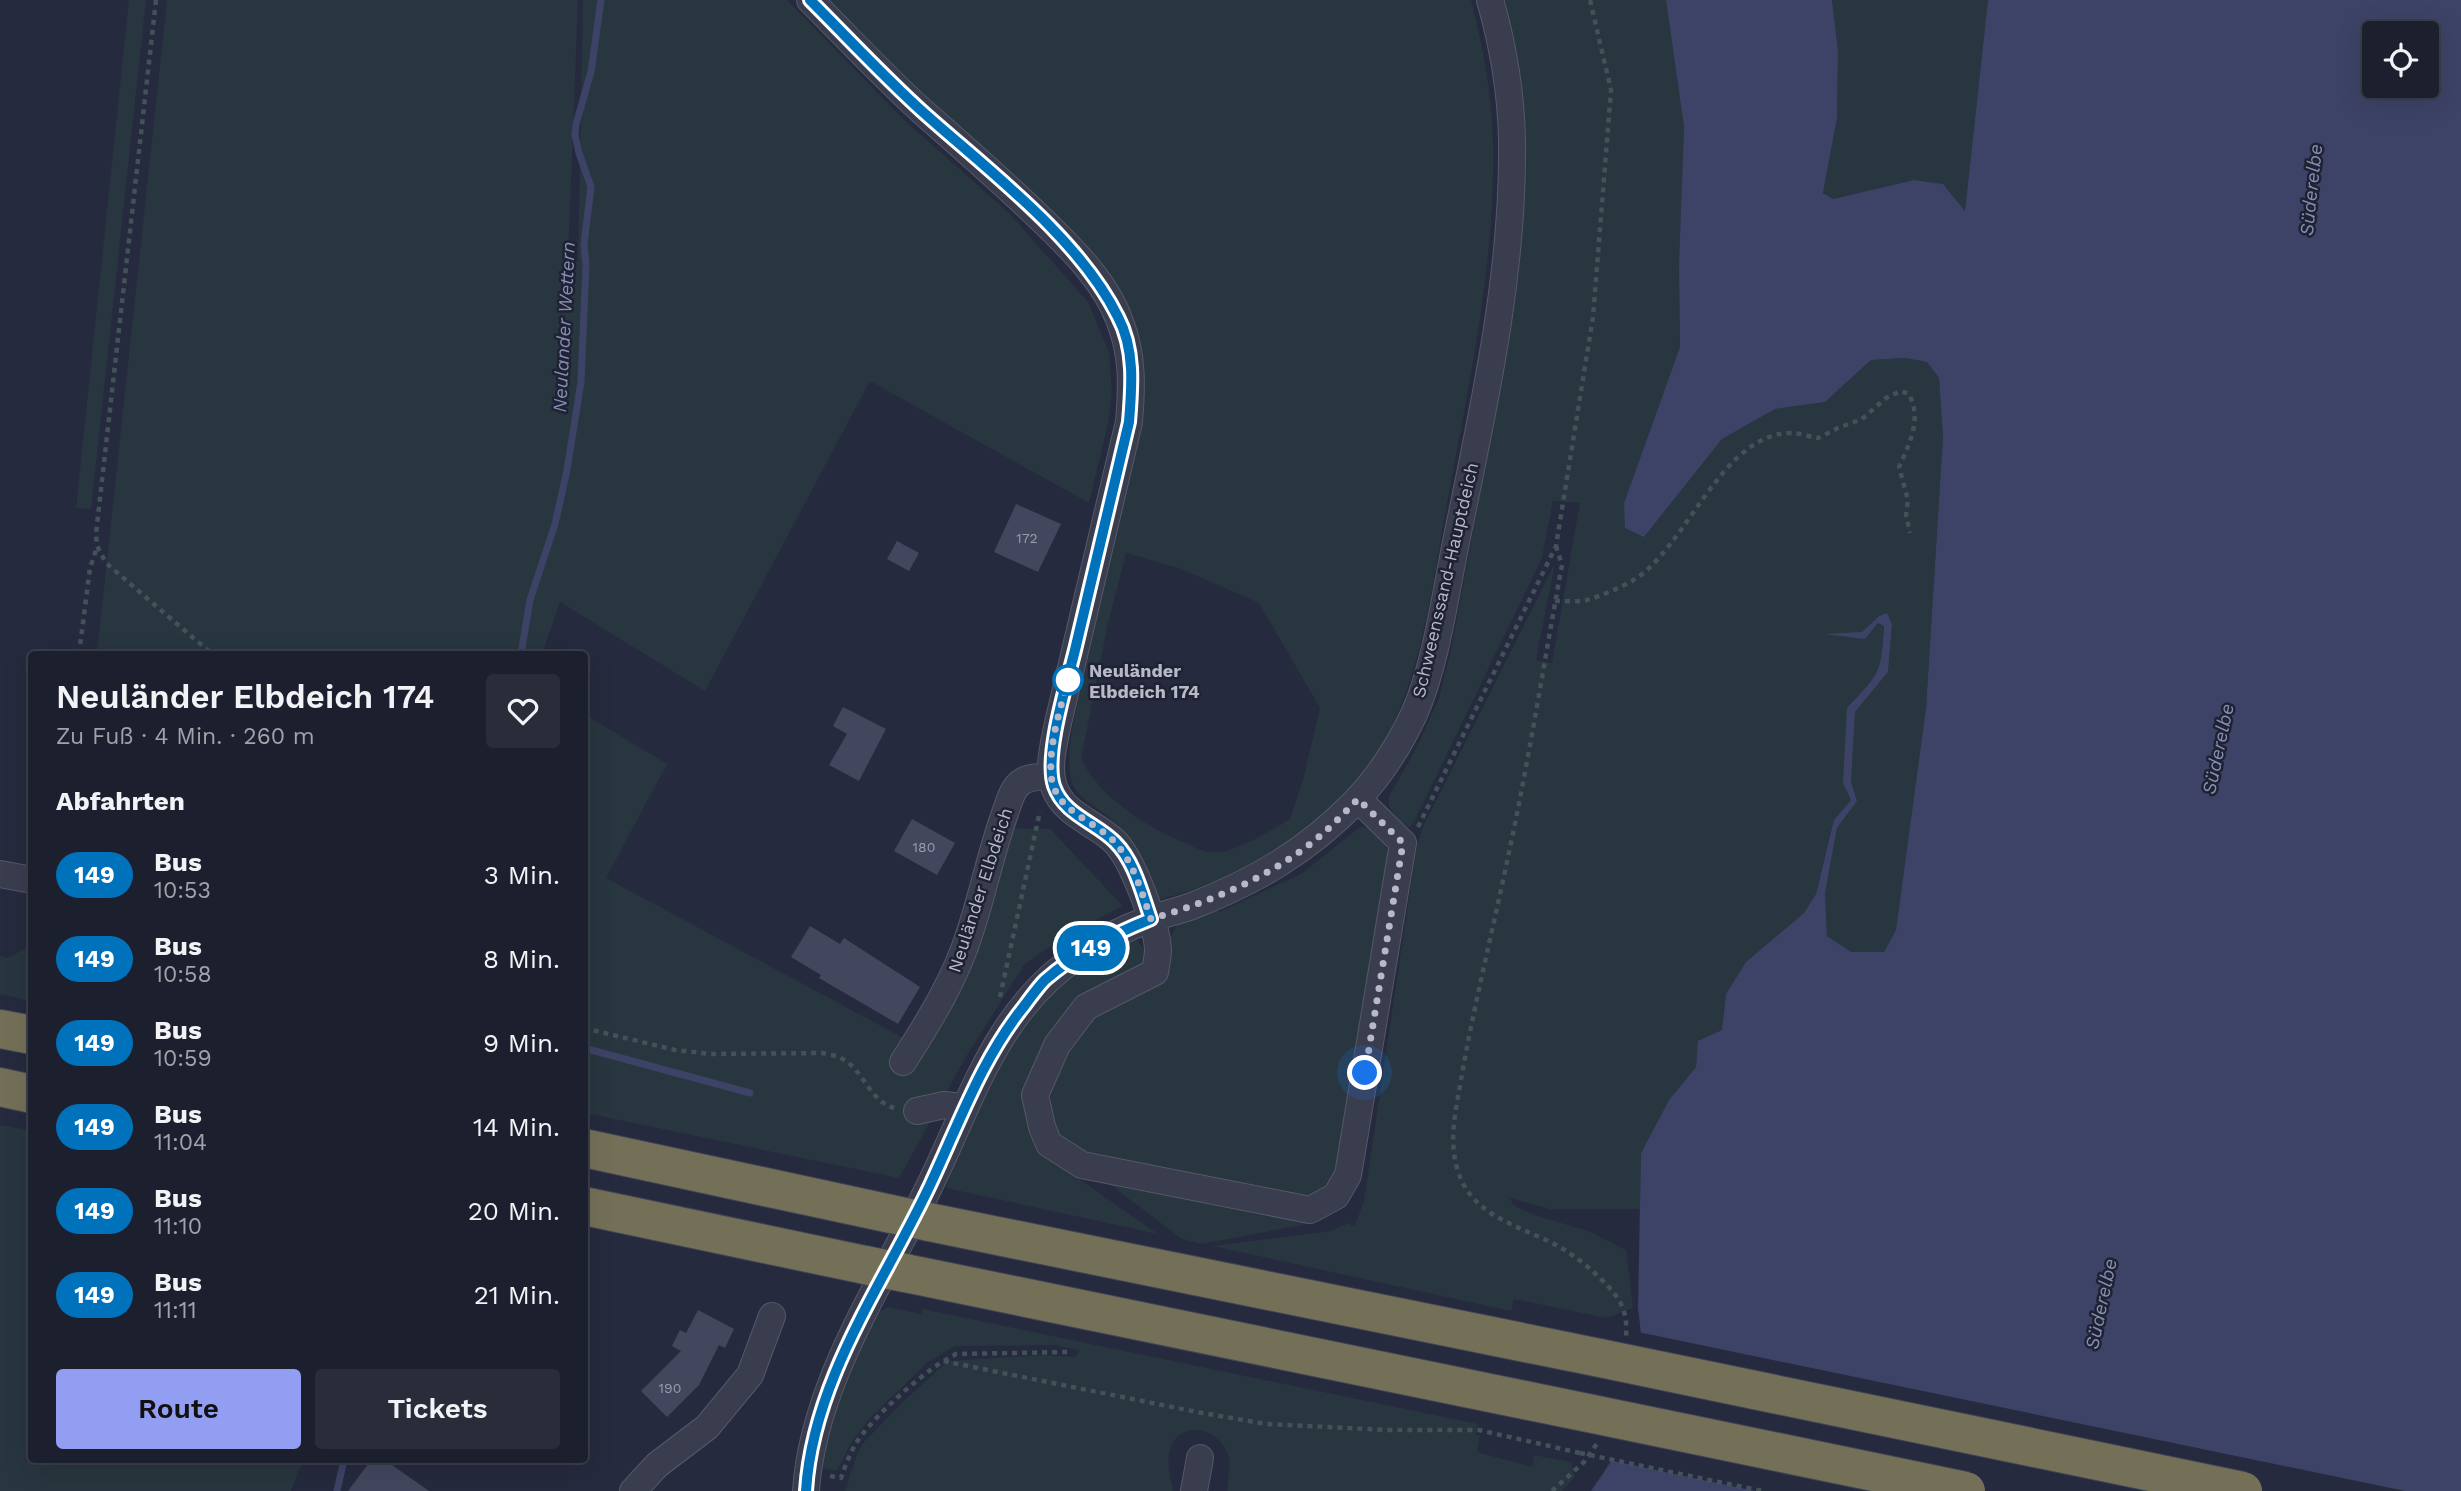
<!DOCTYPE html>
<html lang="de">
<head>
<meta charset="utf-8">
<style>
  body { margin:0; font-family:"Work Sans",sans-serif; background:#292d3a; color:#f1f3f6; height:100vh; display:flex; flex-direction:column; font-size:26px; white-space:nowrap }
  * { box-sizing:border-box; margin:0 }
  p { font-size:23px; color:#a0a3aa }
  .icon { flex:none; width:38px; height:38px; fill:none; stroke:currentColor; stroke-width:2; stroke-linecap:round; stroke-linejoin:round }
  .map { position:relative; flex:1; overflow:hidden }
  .drawer { position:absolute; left:28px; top:651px; width:560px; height:812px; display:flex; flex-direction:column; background:#1c202e; border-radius:7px; box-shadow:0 7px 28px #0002,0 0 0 2px #3a3e4a }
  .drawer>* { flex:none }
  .badge { padding:0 14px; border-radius:23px; font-size:24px; line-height:46px }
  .buttons { position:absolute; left:2362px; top:21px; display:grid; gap:14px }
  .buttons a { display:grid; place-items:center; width:77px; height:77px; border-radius:7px; background:#1c202e; box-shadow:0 7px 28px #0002,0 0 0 2px #3a3e4a; font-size:35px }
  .you { position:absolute; width:35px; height:35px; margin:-18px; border:5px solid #fff; border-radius:50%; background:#1a73e8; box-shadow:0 0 0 10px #1a73e833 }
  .map>.badge { position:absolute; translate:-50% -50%; box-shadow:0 0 0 4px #fff }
  h2 { padding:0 28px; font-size:26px; line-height:63px }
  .round { display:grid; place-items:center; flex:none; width:74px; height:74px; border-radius:7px; background:#292d3a }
  .overview { display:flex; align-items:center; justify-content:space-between; height:119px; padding:0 28px }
  h1 { font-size:33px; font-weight:600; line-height:52px }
  .primary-button { display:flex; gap:14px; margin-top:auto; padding:14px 28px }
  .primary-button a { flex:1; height:80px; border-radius:7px; background:#929ef2; color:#111; font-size:28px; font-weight:600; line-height:80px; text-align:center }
  .primary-button a+a { background:#292d3a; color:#f1f3f6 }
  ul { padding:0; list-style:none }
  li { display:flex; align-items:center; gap:21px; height:84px; padding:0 28px }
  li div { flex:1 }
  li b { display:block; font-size:26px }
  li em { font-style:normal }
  li .badge { min-width:77px; font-weight:700; text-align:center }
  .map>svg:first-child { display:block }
  .green { fill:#28363f; fill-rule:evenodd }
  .water { fill:#3d4366; fill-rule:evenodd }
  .pier { fill:#262a3e }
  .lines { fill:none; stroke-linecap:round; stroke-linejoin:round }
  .stream { stroke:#3d4366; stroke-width:7 }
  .building { fill:#43475e }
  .minor-casing { stroke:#555869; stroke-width:28 }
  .highway-casing { stroke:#424556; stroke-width:40 }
  .path { stroke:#435259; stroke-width:4.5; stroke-dasharray:5 5; stroke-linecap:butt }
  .minor { stroke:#3a3d4e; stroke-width:26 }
  .highway { stroke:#747058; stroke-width:38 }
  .highway-bridge-casing { stroke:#424556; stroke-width:40; stroke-linecap:butt }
  .path-bridge { stroke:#435259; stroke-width:4.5; stroke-dasharray:5 5; stroke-linecap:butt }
  .highway-bridge { stroke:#747058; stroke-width:38 }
  .line-casing { stroke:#fff; stroke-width:16 }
  .line { stroke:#0072bc; stroke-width:10 }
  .walk { stroke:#b7b9c9; stroke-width:7; stroke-dasharray:0 12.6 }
  .stop-dot { fill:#fff; stroke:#0072bc; stroke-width:3.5 }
  .labels { text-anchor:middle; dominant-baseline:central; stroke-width:5; stroke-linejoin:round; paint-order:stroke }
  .number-label { font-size:14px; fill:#9a9cae }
  .street-label { font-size:18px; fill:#b7b9c9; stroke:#1f2233 }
  .stop-label { font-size:18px; font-weight:bold; fill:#b7b9c9; stroke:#1f2233; text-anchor:start }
  .water-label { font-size:19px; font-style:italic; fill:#878eb3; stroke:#1f2233 }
</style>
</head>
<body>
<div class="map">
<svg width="2461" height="1491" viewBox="0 0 2461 1491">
  <rect width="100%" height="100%" fill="#262a3e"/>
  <path class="green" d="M129,0H146L91,509L76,508Z
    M167,0H578L568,259L578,262L583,0H787L904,120L1009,213L1088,302L1109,352L1112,392L1108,424L1089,503L870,381L705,691L560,602L542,654H97Z
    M827,0H1471C1483,46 1492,93 1493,141C1496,262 1469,384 1447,503C1432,586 1422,677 1379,751C1368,770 1350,789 1334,804C1284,851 1228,884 1160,899C1147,870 1136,839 1110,818C1098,808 1076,797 1072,782C1063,750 1079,702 1085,670L1079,667L1136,438L1120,301ZM1126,553L1179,568L1259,603L1320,708L1303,780L1290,819C1271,830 1233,855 1211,852C1202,852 1193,846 1185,843C1145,826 1102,799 1081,759L1107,628Z
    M1500,0H1666L1684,127L1679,264L1680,347L1624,503L1644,537L1722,439L1775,409L1825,402L1871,360L1905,358L1927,362L1939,378L1943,436L1926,708L1896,930L1884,952L1851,953L1827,936L1825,893L1837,828L1857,801L1851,782L1855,712L1888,672L1892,624L1879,616L1862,632L1865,639L1878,623L1884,626C1881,674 1880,673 1847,709L1851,800L1834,820L1816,894L1804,913L1746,962L1726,994L1722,1030L1699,1041L1696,1067L1669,1100L1641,1153L1640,1209H1550L1510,1198L1513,1205L1534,1215L1588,1231L1626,1250L1633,1308L1606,1318L1514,1299L1511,1311L1212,1246L1331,1231L1348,1223L1352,1226L1355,1225L1364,1201L1417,844L1424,825L1555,563L1536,660L1552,663L1580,503L1553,501L1542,558L1414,822L1409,828C1399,819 1386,811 1389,796L1417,747L1439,698L1452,646L1496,405Z
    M1832,0H1988L1965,211L1943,184L1914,180L1832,199L1823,192L1837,118L1838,51Z
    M584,714L667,764L606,878L911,1042L971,932L1000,828L1050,829L1123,906L1065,936L1024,965L967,1055L899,1178L585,1113Z
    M1360,827C1378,826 1386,840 1388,855L1342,1165C1328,1187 1320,1195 1293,1197L1070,1151L1054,1128L1050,1100L1056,1072L1086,1018L1113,1002L1144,992L1155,986L1169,948L1170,938L1177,925L1184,918L1215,908L1219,912L1301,874Z
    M1136,939L1144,949V962L1140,969L1117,981L1031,1090L1066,1170L1158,1234L946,1188C964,1140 984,1081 1013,1037C1018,1029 1027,1021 1033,1013C1062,980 1093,953 1136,939Z
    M29,947H32L31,1001L0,994V956L7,958Z
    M0,1125L31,1131L32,1460H303L291,1491H0Z
    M1100,1177L1312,1223L1202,1244L1182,1239Z
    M888,1307L921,1314L922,1309L1478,1424L1475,1435H1480L1477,1452L1532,1467L1534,1455L1571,1462L1575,1477L1562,1491H1227C1228,1480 1232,1462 1227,1452C1217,1429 1182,1419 1171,1447C1165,1459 1171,1478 1173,1491H845L857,1454L864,1442L908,1397L948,1361L1043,1355L1076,1357L1079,1350L1054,1345L955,1346L928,1362L871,1417L852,1441L837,1471L820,1468L833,1414L872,1315Z"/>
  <path class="water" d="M1666,0H1832L1838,51L1837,118L1823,193L1833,199L1914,180L1943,184L1965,211L1988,0H2461V1491H1591C1606,1470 1632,1431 1637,1406C1642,1376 1643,1338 1638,1309L1641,1153L1669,1100L1696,1067L1698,1041L1722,1030L1726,994L1746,962L1804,913L1816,894L1834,820L1851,800L1843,783L1847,708C1880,673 1881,674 1884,626L1878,623L1865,639L1824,634L1862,632L1879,616L1887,613L1892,624L1888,672L1855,712L1851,782L1857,801L1837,828L1825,893L1827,936L1851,952H1884L1896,930L1926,708L1943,436L1939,378L1927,362L1905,358L1871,360L1825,402L1775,409L1722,439L1644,537L1625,528L1624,503L1680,347L1679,264L1684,127ZM2375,33H2427V86H2375Z"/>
  <path class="pier" d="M1638,1332L2405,1491H1755L1608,1460L1633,1407Z"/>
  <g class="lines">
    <path class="stream" d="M521,654L530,600L555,524L567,470L581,382L586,265L584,244L591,187L579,153L575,135L576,124L591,72L601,0
      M584,1048L750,1093
      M337,1491L344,1460"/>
  </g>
  <path class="building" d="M1016,504L1061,524L1038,572L994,552Z
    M897,541L919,553L909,571L887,559Z
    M843,707L886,729L859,781L829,765L847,734L833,726Z
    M912,819L955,843L937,875L894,851Z
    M810,926L840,944L844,938L920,987L898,1024L819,978L821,975L791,957Z
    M698,1310L734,1329L725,1348L719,1345L699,1385L667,1417L641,1391L681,1351L672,1346L680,1330L686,1333Z
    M371,1460H385L429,1491H348Z"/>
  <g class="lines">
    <g class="minor-casing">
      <path id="minor" d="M810,0C848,38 884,77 924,113C964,148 1004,183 1043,221C1072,249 1106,282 1120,322C1133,355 1132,387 1129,422L1058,723C1054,744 1047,767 1054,787C1064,815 1094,822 1114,841C1132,858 1157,925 1158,950C1158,957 1156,965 1155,972L1086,1007L1057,1045L1035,1095L1042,1127L1049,1144L1082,1165L1310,1210L1336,1196L1348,1175L1403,843L1358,799
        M0,874L32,880
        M903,1062C930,1020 956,978 971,929C983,892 991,853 1004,816C1008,806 1010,794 1017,786C1025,776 1040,777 1051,776
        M917,1111L944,1105L964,1107
        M633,1491L657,1465L707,1427L750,1375L772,1316
        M806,1491C813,1384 881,1284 928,1189C970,1105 995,1010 1079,955C1101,940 1125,928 1150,919C1164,914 1178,911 1192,906C1256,881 1307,851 1355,802C1379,777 1399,746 1414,714C1436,665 1445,596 1456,542C1483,410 1514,275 1512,140C1511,93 1503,45 1490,0
        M1194,1491L1200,1458"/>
    </g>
    <g class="highway-casing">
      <path id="highway" d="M0,1029L32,1035
        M0,1087L32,1094
        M584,1148L891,1214
        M584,1206L865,1265
        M929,1222L1600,1358
        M905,1273L1588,1413"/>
    </g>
    <path class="path" d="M156,0L96,534L97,546L106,563L212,654
      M1556,546L1562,565C1544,662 1529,760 1508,857C1493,929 1475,1001 1462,1074C1457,1106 1448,1136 1457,1168C1469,1212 1510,1223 1548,1241C1569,1251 1586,1264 1603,1281C1620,1298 1628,1311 1626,1336
      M1555,601C1566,601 1578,602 1587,600C1601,596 1619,588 1632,581C1687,549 1721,432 1792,433C1800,433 1810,437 1818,438L1838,428L1862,419L1886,398L1901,391L1909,394C1922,419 1910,443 1899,467L1908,500L1906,514L1910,533
      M79,654L90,568L97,547
      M1418,827L1556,546L1593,317L1611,90L1590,0
      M1000,997L1040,811
      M584,1028L675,1050L711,1054L822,1053C827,1054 834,1055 838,1057C864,1067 867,1100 894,1108
      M944,1361L956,1354L1068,1352
      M830,1476L841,1478C845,1466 850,1454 856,1443C875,1415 915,1380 943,1361L1197,1412L1266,1424L1386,1430H1479L1580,1453
      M1552,1491L1584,1462L1598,1442"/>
    <use href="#minor" class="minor"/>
    <use href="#highway" class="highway"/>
    <g class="highway-bridge-casing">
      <path id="highway-bridge" d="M891,1214L929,1222
        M865,1265L905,1273
        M1600,1358L2243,1491
        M1588,1413L1966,1491"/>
    </g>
    <path class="path-bridge" d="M1580,1453L1762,1491"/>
    <use href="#highway-bridge" class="highway-bridge"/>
  </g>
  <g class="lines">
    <g class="line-casing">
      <path id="line" d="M806,1491C813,1378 885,1282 931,1183C960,1121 982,1058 1025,1005C1031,997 1038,987 1045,980C1076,953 1113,934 1151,919C1142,894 1135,862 1115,842C1095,822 1064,815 1054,786C1044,755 1067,683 1075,650C1093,574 1111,498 1129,422C1132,386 1135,349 1118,317C1079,238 989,171 924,113C884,77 848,38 810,0"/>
    </g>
    <use href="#line" class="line"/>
    <path class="walk" d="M1068,680L1071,668C1063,701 1049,739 1051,774C1054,814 1097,819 1118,846C1135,866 1142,894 1151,919C1209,902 1267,879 1315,840C1330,828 1344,813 1358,799L1403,843L1365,1073"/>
  </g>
  <circle class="stop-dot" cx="1068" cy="680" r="14"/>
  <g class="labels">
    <g class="number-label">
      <text x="1027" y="538">172</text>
      <text x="924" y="847">180</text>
      <text x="670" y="1388">190</text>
    </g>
    <g class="street-label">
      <text transform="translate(1445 580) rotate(-77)">Schweenssand-Hauptdeich</text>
      <text transform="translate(980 890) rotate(-72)">Neuländer Elbdeich</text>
    </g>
    <g class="stop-label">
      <text x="1089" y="670">Neuländer<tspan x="1089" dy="21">Elbdeich 174</tspan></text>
    </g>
    <g class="water-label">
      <text transform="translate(2311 190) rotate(-84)">Süderelbe</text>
      <text transform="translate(564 327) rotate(-87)">Neulander Wettern</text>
      <text transform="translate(2218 749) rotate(-78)">Süderelbe</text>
      <text transform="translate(2101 1304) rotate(-78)">Süderelbe</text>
    </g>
  </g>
</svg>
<div class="buttons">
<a><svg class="icon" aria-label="locate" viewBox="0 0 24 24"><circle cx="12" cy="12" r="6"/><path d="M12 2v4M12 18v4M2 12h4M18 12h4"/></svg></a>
</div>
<div class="you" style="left:1365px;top:1073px"></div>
<b class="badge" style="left:1091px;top:948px;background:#0072bc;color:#fff">149</b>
<section class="drawer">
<div class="overview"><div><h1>Neuländer Elbdeich 174</h1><p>Zu Fuß · 4 Min. · 260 m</p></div><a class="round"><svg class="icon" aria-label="heart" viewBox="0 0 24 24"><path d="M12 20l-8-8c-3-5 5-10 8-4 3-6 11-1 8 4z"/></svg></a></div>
<h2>Abfahrten</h2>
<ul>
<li><span class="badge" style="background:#0072bc;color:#fff">149</span><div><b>Bus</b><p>10:53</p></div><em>3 Min.</em></li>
<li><span class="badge" style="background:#0072bc;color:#fff">149</span><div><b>Bus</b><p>10:58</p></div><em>8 Min.</em></li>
<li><span class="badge" style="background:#0072bc;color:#fff">149</span><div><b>Bus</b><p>10:59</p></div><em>9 Min.</em></li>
<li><span class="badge" style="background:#0072bc;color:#fff">149</span><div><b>Bus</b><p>11:04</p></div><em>14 Min.</em></li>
<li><span class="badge" style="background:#0072bc;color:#fff">149</span><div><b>Bus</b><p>11:10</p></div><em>20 Min.</em></li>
<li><span class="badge" style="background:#0072bc;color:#fff">149</span><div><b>Bus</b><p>11:11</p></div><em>21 Min.</em></li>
</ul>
<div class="primary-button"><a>Route</a><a>Tickets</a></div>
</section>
</div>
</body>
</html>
